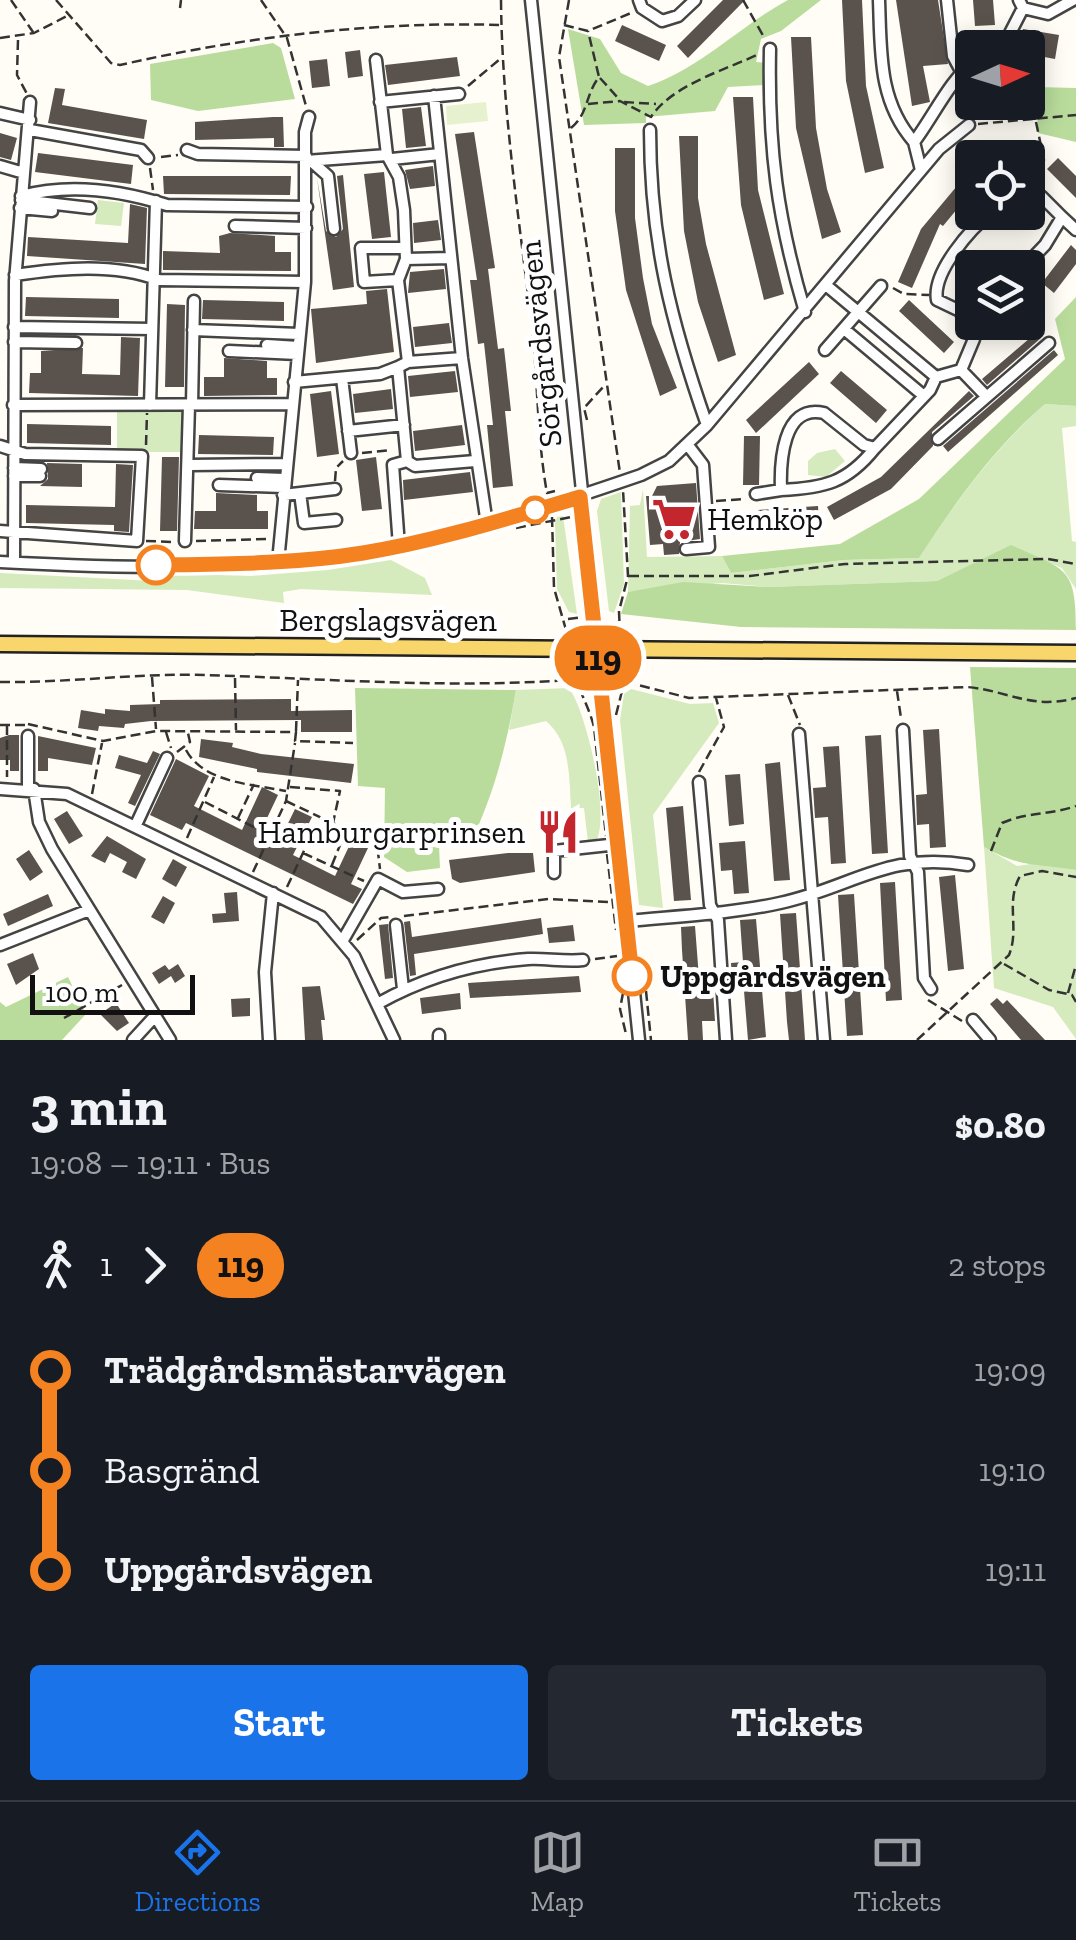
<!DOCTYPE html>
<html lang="en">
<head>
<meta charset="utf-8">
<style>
  body { margin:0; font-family:"Zilla Slab",serif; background:#242831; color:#f1f3f6; height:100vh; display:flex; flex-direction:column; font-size:38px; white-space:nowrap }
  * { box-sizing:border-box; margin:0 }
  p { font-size:32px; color:#9ea1a6 }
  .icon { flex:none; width:55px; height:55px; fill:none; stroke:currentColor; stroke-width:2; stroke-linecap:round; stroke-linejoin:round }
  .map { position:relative; height:1040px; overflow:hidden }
  .panel { display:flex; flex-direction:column; background:#171b24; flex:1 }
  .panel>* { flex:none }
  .badge { padding:0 20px; border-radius:32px; font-size:35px; line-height:65px }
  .needle { width:65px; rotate:86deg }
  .tools { position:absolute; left:955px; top:30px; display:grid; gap:20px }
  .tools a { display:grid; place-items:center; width:90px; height:90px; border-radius:10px; background:#171b24; box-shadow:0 5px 25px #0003; font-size:50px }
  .scale { position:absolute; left:30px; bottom:25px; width:165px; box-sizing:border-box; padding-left:10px; border:5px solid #111; border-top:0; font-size:28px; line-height:35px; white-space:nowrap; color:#111; -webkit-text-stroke:8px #fff; paint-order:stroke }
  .map>.badge { position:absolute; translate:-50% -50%; box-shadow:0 0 0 5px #fff }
  .legs { display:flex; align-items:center; gap:15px; height:110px; padding:0 30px; font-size:32px }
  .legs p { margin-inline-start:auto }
  .summary { display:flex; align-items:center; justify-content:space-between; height:170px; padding:0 30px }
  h1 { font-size:55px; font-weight:700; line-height:75px }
  .primary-button { display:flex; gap:20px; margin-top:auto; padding:20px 30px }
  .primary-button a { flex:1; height:115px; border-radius:10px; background:#1a73e8; color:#fff; font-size:40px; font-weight:700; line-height:115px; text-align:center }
  .primary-button a+a { background:#242831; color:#f1f3f6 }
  ul { padding:0 30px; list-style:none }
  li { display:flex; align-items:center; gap:35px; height:100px; font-size:38px }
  li i { display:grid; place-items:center; width:15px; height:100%; margin:0 12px; background:currentColor }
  li i::after { content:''; width:25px; height:25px; margin:-12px; border:8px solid; border-radius:50%; background:#171b24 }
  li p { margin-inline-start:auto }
  li:first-child i { background:linear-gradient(#0000 50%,currentColor 0) }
  li:last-child i { background:linear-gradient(currentColor 50%,#0000 0) }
  .menu { display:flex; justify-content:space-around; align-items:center; height:140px; border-top:2px solid #363941; background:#171b24; font-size:28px; color:#9ea1a6 }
  .menu a { display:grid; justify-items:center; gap:5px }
  .menu .selected { color:#1a73e8 }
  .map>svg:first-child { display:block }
  .green { fill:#d5ebbd }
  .forest { fill:#b9dc9c }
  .pitch { fill:#e6f2cf }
  .building { fill:#5a524d }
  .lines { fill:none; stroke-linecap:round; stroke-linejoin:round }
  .minor-casing { stroke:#444; stroke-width:15 }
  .major-casing { stroke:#222; stroke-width:19 }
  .path { stroke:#333; stroke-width:2.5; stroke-dasharray:10 5; stroke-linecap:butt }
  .minor { stroke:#fff; stroke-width:10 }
  .major { stroke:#f9d66b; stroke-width:14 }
  .line-1-casing { stroke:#fff; stroke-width:22 }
  .line-1 { stroke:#f58220; stroke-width:15 }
  .stop-1-dot { fill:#fff; stroke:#f58220; stroke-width:5 }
  .labels { text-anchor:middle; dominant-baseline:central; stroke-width:10; stroke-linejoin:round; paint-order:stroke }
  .street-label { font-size:32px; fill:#111; stroke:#fff }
  .poi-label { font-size:32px; fill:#111; stroke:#fff; text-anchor:start }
  .stop-label { font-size:32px; font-weight:bold; fill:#111; stroke:#fff; text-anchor:start }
</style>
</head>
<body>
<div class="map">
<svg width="1076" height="1040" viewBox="0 0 1076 1040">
  <rect width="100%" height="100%" fill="#fffdf5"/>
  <path class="green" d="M98,200L124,203L121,226L95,224Z
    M1045,404L1076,406V426L1062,428L1072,541L1076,542V589L1062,568L1011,546L937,581L769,587L722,583L628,592L630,506L640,505L643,489L647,557L722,556L731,573L844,560L919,558C957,500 993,450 1045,404Z
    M117,411L186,412V452H117Z
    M835,449L845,461L826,477L808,475V461L817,453Z
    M621,492L624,584L614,613L609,611L597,511L601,499Z
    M563,516L577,614L569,612L557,589L555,523L557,517Z
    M391,560L425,578L432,595L301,589L283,592L284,603L187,590L0,588V573L153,581L181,574L251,576L328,570Z
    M569,688C586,710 613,823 594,844L588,842L584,808H571C569,777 571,742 546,721L509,730L516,690Z
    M631,689L690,704L713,703L719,723L653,815L663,908L639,905L620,720L624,694Z
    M984,847L1017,866L1038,863L1076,870V1039L1053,1007L994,988Z"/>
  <path class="forest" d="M788,0H821L781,31L761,39L756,62L767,63L766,85L728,87L715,111L646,117V123L584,125L568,29L600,39L621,73L648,86C703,67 738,27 788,0Z
    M273,43L281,48L295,99L198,111L151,100L150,64Z
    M1036,87L1076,88V142L1038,133Z
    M1076,297V406L1045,404C993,449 957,500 919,558L844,560L731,573L722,556L840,544L919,499L1065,359L1055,319Z
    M1011,545C1066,570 1076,566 1076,630L741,627L621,614L628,592L683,582L769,587L937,581Z
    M970,667L1076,668V870C1035,863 1021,868 984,847Z
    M355,688L516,690C507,743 495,791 472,840L439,845L440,868L407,872L384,857L385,788L358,786Z
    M68,977L86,1014L62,1040H0V1002L6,1007Z"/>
  <path class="pitch" d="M486,102L488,121L447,125L446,106Z"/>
  <path class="building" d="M723,0H745L688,58L677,46Z
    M842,0H862L866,86L884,168L865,173L846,81Z
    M896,0H938L948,64L923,66L930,102L912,106Z
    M973,0H993L995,25L975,26Z
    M622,25L666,45L659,61L615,41Z
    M1023,29L1059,35L1055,59L1028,54V48H1020Z
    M791,37H811L816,128L827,189L841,232L822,239L796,128Z
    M360,50L363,76L348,78L345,52Z
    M457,57L460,76L388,85L385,65Z
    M327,59L330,86L312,88L309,61Z
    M55,88L65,89L62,105L147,120L144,139L48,123Z
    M733,97H753L758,190L784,294L764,300L741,205Z
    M421,107L426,146L406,148L402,109Z
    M273,117H283L284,147H274V138L195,140V122Z
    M474,132L495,268L488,269L498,349L504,348L511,411H505L513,486L493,488L487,425H493L484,343L478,344L470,280H477L455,134Z
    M0,133L17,138L11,160L0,157Z
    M679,136H698V198L706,244L736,355L718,362L698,302L684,231Z
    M615,148H635V218L643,278L652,324L677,388L660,396L626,290L615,211Z
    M38,153L133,165L131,184L35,172Z
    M1058,158L1076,176V198L1047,169Z
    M433,166L435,186L410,189L405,170Z
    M384,172L391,237L372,239L364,174Z
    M343,175L354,287L333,290L317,178L326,231L336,237L343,229L337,176Z
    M163,176H291L290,195L164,194Z
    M962,180L972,191L943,226L940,224L912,288L898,282L921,229Z
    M130,204L147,208L145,264L27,256L28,237L128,243Z
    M438,220L441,240L414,243L413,223Z
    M230,233L275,236V252H291V271L163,270V251L220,253L219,236Z
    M1071,245L1076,250V264L1054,293L1042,283Z
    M444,269L446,289L408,293L410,272Z
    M387,289L394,352L316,363L311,309L367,304L366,291Z
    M26,297L119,299V318L25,316Z
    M203,300L284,302V321L202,319Z
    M909,300L954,342L944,353L899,311Z
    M167,304L185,305L184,387H165Z
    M449,323L452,343L415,347L413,327Z
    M1037,332L1041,338L987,385L982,379Z
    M121,337L140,338L138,396L29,393L30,373H41V351L83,348L82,374L120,375Z
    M1054,350L1058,355L948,452L943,446Z
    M224,358L267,361V378H277V395L204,396V377H224Z
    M809,362L819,374L756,433L746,420Z
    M455,371L458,392L410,397L408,376Z
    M841,371L887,410L876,423L830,383Z
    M391,389L393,409L355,413L353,394Z
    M331,391L339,454L317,457L310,394Z
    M969,391L974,396L932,432L933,446L891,489L834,520L827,507L881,477Z
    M27,424L111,426V445L27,443Z
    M462,425L465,445L415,451L413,431Z
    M199,435L274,437L273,455L198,454Z
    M744,436H760L759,485H743Z
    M162,457H179L177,531H160Z
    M376,457L382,509L362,511L356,460Z
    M47,463L82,464V487L40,486L48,479Z
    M116,464L133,465L129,532L114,531V525L26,523V505L115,507Z
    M470,472L473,492L404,500L403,480Z
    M696,483L700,539L680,542L679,554L664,555L663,544L650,545L646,496H652L657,486Z
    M216,493L257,495V511H268V529H194L195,511H216Z
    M818,506L819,523L759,527L758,510Z
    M291,699V711L352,710V732H301V720L151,721L125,724L124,728L99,726L98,731L78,728L81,710L105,714V709L130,711V705L160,704V700Z
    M939,729L946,847L930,848L929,824L917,825L916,795L927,794L923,730Z
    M9,735H19V771H10V760H0V738Z
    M881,735L888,853L872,854L865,736Z
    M38,736L96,748L92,765L48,758V771H38Z
    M201,739L233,743L232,747L261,754L354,764L351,783L257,772V769L199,757Z
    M839,746L846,863L831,864L828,817L815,818L813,788L826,787L823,747Z
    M153,751L160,754L135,806L128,803L141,775L115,768L119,755L147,763Z
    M176,759L209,776L194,806L242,830L262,787L278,795L258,837L277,846L295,809L312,817L293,855L335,876L352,840L368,848L351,884L362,889L353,904L186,823L182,830L150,815Z
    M780,762L790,880L774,881L765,764Z
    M740,774L744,824L729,826L725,775Z
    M683,806L691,900L674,901L666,808Z
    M67,811L83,836L69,844L54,819Z
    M107,836L146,859L136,879L122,872L127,862L110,853L105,863L91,856Z
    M745,841L749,893L734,894L732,870L721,871L719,843Z
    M29,850L43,872L30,881L16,859Z
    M508,853H533L535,872L460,883L452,879L449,860Z
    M173,859L187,867L176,887L162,879Z
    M955,875L964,969L948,971L939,877Z
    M895,882L902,1000L886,1001L880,883Z
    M237,892L239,921L213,923L212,914L226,913L224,893Z
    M48,894L53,906L8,926L3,914Z
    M854,894L863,1035L847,1036L838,895Z
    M163,896L175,903L164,924L151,917Z
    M796,913L804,1025L805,1040H789L787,1022L780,914Z
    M541,918L543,934L414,954L416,975L410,976L404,922L410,921L412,937Z
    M756,919L766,1037L748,1040L744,991H733L731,963L743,962L740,920Z
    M388,924L393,978L385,979L379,925Z
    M573,925L575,941L549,943L547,928Z
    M695,926L700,991L713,990L715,1021H702L703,1040H688L682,950L681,927Z
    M33,953L39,969L16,985L7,964Z
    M178,964L185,976L175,983L171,976L159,984L152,973L165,965L169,970Z
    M579,976L581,992L470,998L468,983Z
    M320,986L325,1020H321L323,1040H305L302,987Z
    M460,993L461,1009L422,1014L420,998Z
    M250,998V1016L232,1017L231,999Z
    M997,998L1003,1004L1007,1000L1045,1040H1021L990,1004Z
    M116,1003L129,1023L117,1031L100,1014Z"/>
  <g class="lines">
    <g class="minor-casing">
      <path id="minor" d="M531,0L639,1040
        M639,0L642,8L662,21L678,16L695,0
        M879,0C881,52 878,101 914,142
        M947,0L953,56L961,71
        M1023,8L1048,14L1073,0
        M997,48L1006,41L1023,8L1019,0
        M770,49C768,148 777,217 805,312
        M376,60L387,155L399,177L404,210L406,259L398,280L408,362L398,367L407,461L393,465L399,546
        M434,96L462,358L487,524
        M380,102L459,94
        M0,113L30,120
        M30,130L141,150L148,158
        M650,130C650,240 671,322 707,425
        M187,150L198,154L306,156
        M392,159L440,154
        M306,161L387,155
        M311,161L328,176L334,229
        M0,166L24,173
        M921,170L914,142C931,120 952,77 972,64
        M21,196C69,183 120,190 167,205L307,207
        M21,200L90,208
        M20,208L52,211
        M1062,217L1076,230
        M235,226L306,228
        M406,259L451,258
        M1023,268L1045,245L1062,217L1041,196L1028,195
        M15,275C62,268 114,263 159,280L305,282
        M398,280L364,282L361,248H404
        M827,286L936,377
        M14,327L152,329
        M844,329L924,396
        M193,330L299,334
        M14,342L76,343
        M267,345L298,347
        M825,350L881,286
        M229,351L297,354
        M408,362L462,358
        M961,370L986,396
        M342,378L351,453
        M294,382L380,374L398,367
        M13,405L292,404
        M150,405L156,201
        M192,405L194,301
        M348,431L404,425
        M938,439L1049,343
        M0,446L25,454L142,456L137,541L0,531
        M875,448C847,483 824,488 781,490C780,464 782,403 824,413L864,445L875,448L930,390L936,377L961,370L974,339L960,311L937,300C932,272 971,228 992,212
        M407,461L415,466L475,461
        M190,465L286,464
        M14,468L41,469
        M14,476H40
        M257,478L284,479
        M219,485L283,487
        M300,493L304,523L336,520
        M756,494L781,490
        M283,495L335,489
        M185,541L189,405
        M686,549L709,547L703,465L687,444
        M0,562C120,568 249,573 368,552C461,535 551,506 641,475L669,461L707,425L939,149L969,125
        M278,562L305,282V132L309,117
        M14,563L15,281L30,102
        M903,730L910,856L918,872L924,978L931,989
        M799,734L824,1040
        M699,782L710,905L718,920L726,1040
        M28,788V736
        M0,789L67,794L321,917L354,956L394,1040
        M34,789L39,822L52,849L170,1040
        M135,827L167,758
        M554,873V851L618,844
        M626,921C678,916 730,914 780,903C851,888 887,851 968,865
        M396,925L403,989
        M343,940L378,879L403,892L438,889
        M0,945L89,910
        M377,1004C425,977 473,963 528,959C546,958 564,962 583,960
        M973,1020L990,1040
        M439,1035V1040
        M133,1040L155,1016
        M269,1040L265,972L273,893"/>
    </g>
    <g class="major-casing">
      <path id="major" d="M0,644L1076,653"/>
    </g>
    <path class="path" d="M11,0L33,32
      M56,0L111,63L120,65C243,37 375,21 501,25
      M261,0L287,38L306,106
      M501,0C502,109 519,218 532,327C538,382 537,438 547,493L555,491
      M569,0L559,57L620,473
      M743,0L765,39
      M180,8L181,0
      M564,25L588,31L631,13
      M0,38L34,33L67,16
      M18,40L17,75L27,94
      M600,78L618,98
      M468,86L500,59
      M624,102L656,104
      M588,104L620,101L651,117C672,85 725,70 759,54
      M1036,122L1044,160L1036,187
      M978,124L1076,115
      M571,128C589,113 585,95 599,77L588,31
      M161,157L178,155
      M150,168L153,190
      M893,288L904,294L929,295
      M587,420L584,408L604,386
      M146,445L147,413
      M362,453L391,450
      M335,481L336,468L343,461
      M716,501L746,499
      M552,517L554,588L568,637
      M516,528L576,516
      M146,541L173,542
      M196,541L268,539
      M629,576H750L845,564L1048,559L1076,564
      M568,619L584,617
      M620,636L619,611L628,576L623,490
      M571,660C575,685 588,703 594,727L606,836
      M152,677L156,729
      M235,678L236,730
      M611,678L689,698L967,687C1010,691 1031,710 1076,698
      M0,682C68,683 137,673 205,675C335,679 463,690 593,678
      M897,691L901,718
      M788,695L800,725
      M616,715L625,679L623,664
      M28,724L103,741L156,731L296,732L295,741L353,743
      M0,725H28
      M7,725V777
      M296,731L298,680
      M166,732L171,748
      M186,750C204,783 251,784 286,791
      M177,752L190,742L188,733
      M699,772L724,727L716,698
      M290,787L340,791L333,823
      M92,794L102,743
      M286,801L377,844L380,869
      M205,802L269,835
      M238,818L254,784
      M187,838L214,777
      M991,851L1002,823C1027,812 1050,815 1076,806
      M303,853L364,881
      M607,854L616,930
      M332,865L342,840L340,829
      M253,872L286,801L295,743
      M287,887L319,819
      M404,916L549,899L610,902
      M357,940L381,918L391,917
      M595,959L617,956
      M1004,964L1049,990L1072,995L1076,1002
      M646,991L651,1040
      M623,993L620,1009L626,1034
      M1068,993L1076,965
      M928,1000L962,1021
      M64,1018L122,985
      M917,1040L1009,955C1020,928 1005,903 1020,876L1042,871L1076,877"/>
    <use href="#minor" class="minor"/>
    <use href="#major" class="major"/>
  </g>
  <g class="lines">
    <g class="line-1-casing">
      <path id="line-1" d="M156,565C225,564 295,564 363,553C437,541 509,518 580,497L632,976"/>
    </g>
    <use href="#line-1" class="line-1"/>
  </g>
  <defs>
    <g id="supermarket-bare" transform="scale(3.45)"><path d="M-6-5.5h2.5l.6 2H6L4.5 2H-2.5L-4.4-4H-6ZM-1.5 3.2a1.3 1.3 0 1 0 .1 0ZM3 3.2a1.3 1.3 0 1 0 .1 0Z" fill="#c4262e" stroke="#fff" stroke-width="2.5" paint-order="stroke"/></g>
    <g id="restaurant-bare" transform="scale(3.45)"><path d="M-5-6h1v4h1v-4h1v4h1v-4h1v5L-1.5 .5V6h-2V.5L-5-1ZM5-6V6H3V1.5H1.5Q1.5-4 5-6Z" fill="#c4262e" stroke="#fff" stroke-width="2.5" paint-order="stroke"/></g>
  </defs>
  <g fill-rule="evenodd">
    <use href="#supermarket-bare" x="674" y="519"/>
    <use href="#restaurant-bare" x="558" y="832"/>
  </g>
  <g class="stop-1-dot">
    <circle cx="535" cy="510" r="12"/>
    <circle cx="156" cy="565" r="18"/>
    <circle cx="632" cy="976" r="18"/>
  </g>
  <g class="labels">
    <g class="street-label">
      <text transform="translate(540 344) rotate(-96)">Sörgårdsvägen</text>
      <text x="388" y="620">Bergslagsvägen</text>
    </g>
    <g class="poi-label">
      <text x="707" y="519">Hemköp</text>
      <text x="525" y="832" text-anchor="end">Hamburgarprinsen</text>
    </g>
    <g class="stop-label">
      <text x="660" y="976">Uppgårdsvägen</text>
    </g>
  </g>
</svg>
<div class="tools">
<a><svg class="needle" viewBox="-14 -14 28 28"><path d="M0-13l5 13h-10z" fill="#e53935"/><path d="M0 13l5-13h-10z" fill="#9ea1a6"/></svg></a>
<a><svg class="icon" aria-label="locate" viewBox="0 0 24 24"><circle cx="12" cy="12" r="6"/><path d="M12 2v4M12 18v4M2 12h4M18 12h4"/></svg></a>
<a><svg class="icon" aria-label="layers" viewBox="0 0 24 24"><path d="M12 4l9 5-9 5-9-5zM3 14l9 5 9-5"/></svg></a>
</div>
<div class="scale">100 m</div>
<b class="badge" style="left:598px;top:658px;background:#f58220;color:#111">119</b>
</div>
<section class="panel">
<div class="summary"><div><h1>3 min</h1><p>19:08 – 19:11 · Bus</p></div><b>$0.80</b></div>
<div class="legs"><svg class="icon" aria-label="walk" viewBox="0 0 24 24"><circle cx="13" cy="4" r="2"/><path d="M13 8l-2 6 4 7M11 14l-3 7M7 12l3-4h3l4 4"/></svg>1<svg class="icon" aria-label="forward" viewBox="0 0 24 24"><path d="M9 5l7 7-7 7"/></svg><b class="badge" style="background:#f58220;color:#111">119</b><p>2 stops</p></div>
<ul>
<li><i style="color:#f58220"></i><b>Trädgårdsmästarvägen</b><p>19:09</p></li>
<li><i style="color:#f58220"></i><span>Basgränd</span><p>19:10</p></li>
<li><i style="color:#f58220"></i><b>Uppgårdsvägen</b><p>19:11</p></li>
</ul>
<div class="primary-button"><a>Start</a><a>Tickets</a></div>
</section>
<nav class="menu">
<a class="selected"><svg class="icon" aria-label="directions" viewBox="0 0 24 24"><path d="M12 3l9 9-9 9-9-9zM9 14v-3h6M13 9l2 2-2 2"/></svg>Directions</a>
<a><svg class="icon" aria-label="map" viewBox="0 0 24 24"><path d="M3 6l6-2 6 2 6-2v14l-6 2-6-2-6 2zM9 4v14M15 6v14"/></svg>Map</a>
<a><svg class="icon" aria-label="tickets" viewBox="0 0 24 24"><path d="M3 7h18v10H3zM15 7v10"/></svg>Tickets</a>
</nav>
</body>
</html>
